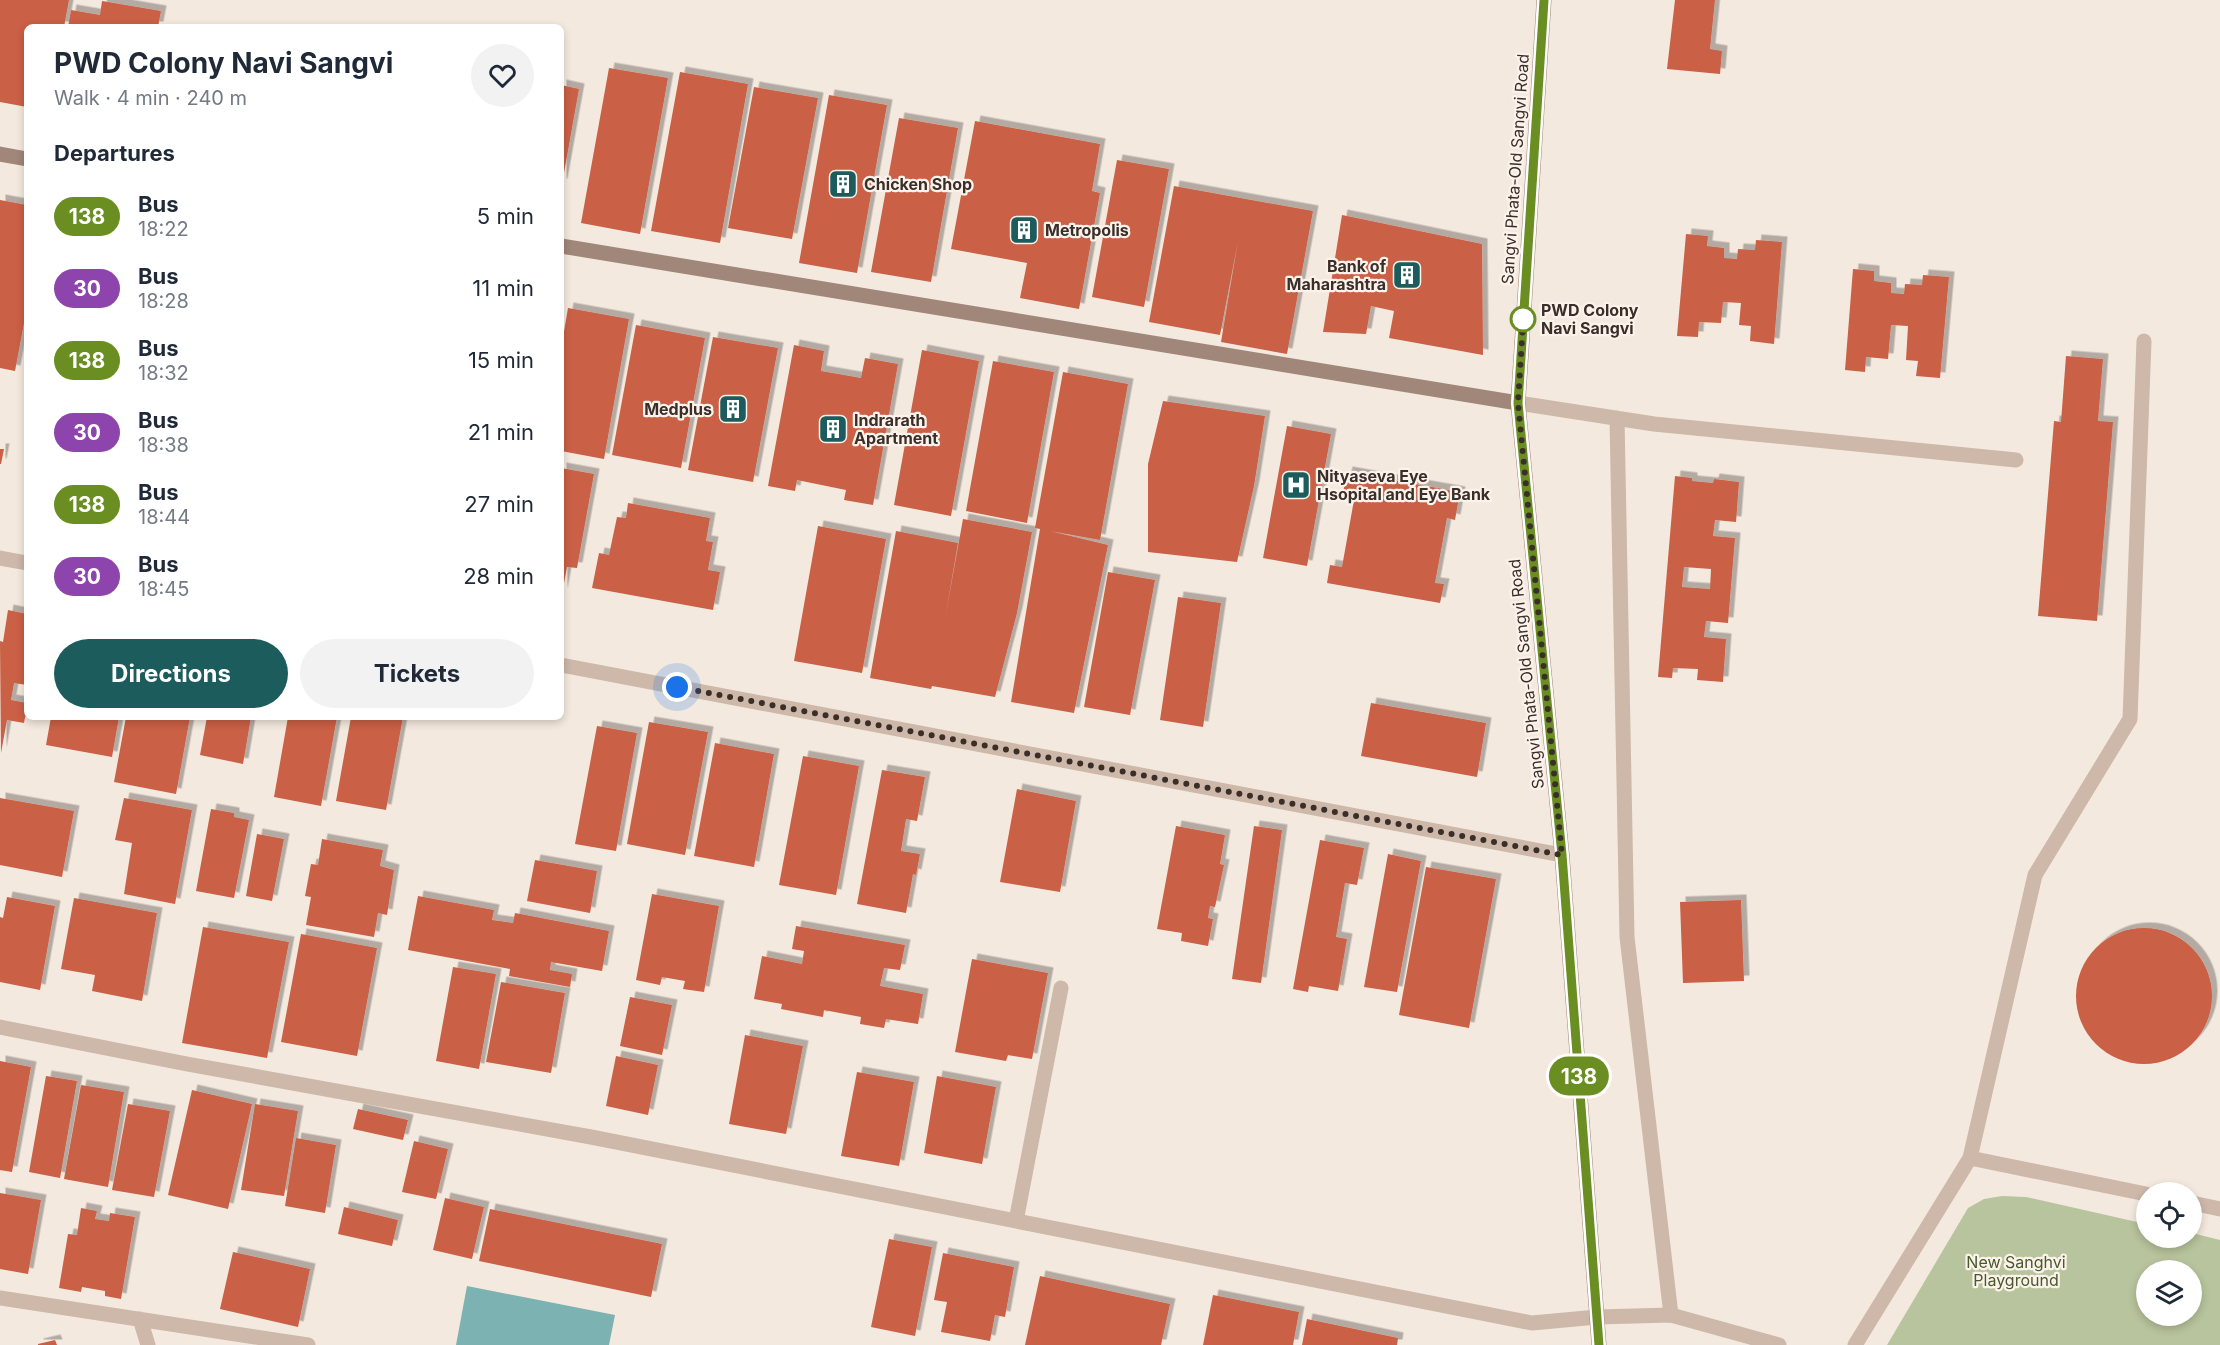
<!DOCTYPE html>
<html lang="en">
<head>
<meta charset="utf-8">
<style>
  body { margin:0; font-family:Inter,sans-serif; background:#f2f2f3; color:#1f2937; height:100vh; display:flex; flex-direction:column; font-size:22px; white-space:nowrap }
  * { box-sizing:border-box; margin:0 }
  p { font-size:20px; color:#747a83 }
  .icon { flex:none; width:33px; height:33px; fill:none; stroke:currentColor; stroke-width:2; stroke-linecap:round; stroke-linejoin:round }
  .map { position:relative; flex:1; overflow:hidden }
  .panel { position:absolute; left:24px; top:24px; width:540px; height:696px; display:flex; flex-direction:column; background:#fff; border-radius:9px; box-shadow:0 3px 9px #0003 }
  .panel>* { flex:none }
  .badge { padding:0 12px; border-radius:20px; font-size:21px; line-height:39px }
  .buttons { position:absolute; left:2136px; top:1182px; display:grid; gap:12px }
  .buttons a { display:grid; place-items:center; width:66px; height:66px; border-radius:50%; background:#fff; box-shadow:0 3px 9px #0003; font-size:30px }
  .you { position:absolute; width:30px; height:30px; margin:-15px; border:4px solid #fff; border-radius:50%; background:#1a73e8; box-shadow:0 0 0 9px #1a73e833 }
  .map>.badge { position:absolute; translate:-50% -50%; box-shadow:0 0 0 3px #fff }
  h2 { padding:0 30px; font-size:22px; line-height:54px }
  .round { display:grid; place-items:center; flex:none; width:63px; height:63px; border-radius:32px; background:#f2f2f3 }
  .summary { display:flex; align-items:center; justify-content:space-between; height:102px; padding:0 30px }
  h1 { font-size:28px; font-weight:700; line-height:45px }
  .action { display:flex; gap:12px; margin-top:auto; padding:12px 30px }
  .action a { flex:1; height:69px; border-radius:36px; background:#1d5c5d; color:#fff; font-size:24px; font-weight:700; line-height:69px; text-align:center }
  .action a+a { background:#f2f2f3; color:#1f2937 }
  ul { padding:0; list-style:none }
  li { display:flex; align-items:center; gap:18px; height:72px; padding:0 30px }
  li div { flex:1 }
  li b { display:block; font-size:22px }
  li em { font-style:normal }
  li .badge { min-width:66px; font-weight:700; text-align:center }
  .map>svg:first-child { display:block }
  .green { fill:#b8c49d; fill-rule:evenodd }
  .water { fill:#7cb2b2 }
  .building { fill:#ca6045; fill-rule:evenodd; filter:url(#shadow) }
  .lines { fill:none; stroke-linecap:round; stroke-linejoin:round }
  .lane { stroke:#cdb8a9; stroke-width:15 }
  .street { stroke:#cdb8a9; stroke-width:15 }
  .secondary { stroke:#a1867a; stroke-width:15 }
  .line-casing { stroke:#fff; stroke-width:14 }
  .line { stroke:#6b8e23; stroke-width:9 }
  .walk { stroke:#3a2e29; stroke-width:6; stroke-dasharray:0 10.8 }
  .stop-dot { fill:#fff; stroke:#6b8e23; stroke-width:3 }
  .labels { text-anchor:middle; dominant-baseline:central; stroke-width:4.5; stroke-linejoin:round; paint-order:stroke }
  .street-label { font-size:16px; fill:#3a2e29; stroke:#fbf3eb }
  .poi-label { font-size:16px; font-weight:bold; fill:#3a2e29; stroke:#fbf3eb; text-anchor:start }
  .stop-label { font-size:16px; font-weight:bold; fill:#3a2e29; stroke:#fbf3eb; text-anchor:start }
  .park-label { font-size:16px; fill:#4a592c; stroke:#fbf3eb }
</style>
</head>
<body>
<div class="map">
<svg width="2220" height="1345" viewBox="0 0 2220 1345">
  <defs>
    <filter id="shadow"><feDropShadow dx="5.5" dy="-5.5" stdDeviation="0" flood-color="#0004"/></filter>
  </defs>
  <rect width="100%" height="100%" fill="#f4e9de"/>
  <path class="green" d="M2002,1196L2026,1197L2146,1224V1238H2192V1233L2220,1240V1345H1887L1968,1208L1984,1199ZM2146,1270H2192V1316H2146Z"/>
  <path class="water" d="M467,1286L615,1315L609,1345H456Z"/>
  <path class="building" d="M0,0H69L64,27H27V107L0,102Z
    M1675,0H1715L1710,49L1722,51L1720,74L1667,69Z
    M102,1L161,11L158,27H68L71,10L100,15Z
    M609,68L668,78L640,234L581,223Z
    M680,72L748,84L720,243L651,231Z
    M561,85L579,89L562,184H561Z
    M754,87L818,98L792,239L728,228Z
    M829,95L887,105L857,273L799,263Z
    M899,118L958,128L931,282L871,272Z
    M975,121L1100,144L1092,191L1100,193L1079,309L1020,298L1027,263L951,249Z
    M1117,160L1169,169L1144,307L1092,297Z
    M1174,186L1313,211L1287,354L1221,342L1238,241L1220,335L1149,322Z
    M0,200L27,205V307L15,371L0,368Z
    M1342,215L1482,244L1483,355L1389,338L1394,311L1371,306L1366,334L1323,332Z
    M1686,234L1708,236L1707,246L1724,248V258L1737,259L1738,249L1755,250L1756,240L1782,242L1774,344L1750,341L1751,326L1739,325L1741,303L1723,302L1721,323L1699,322L1698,337L1677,336Z
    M1853,269L1874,271V281L1891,283V293L1904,294L1905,284L1922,285L1923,275L1949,277L1940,378L1916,376L1918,361L1906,360L1908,326L1891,325L1888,359L1866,357L1865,372L1845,370Z
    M568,308L629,319L604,459L561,451V349Z
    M636,325L705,338L681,468L612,455Z
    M713,337L778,348L753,482L688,470Z
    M794,345L824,351L821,371L861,378L865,358L898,364L873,505L844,500L846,490L797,480L795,491L768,486Z
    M922,350L979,361L951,516L894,505Z
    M2066,356L2103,359L2098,421L2113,422L2097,621L2038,616L2054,421L2061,422Z
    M993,361L1054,372L1027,523L966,511Z
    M1063,372L1128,384L1100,540L1050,531L1108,545L1074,713L1011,702L1040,529L1035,528Z
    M1163,401L1265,416L1254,486L1237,562L1148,552V464Z
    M1287,426L1331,434L1307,566L1263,558Z
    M0,449H4L1,464H0Z
    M561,468L594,474L577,568L567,567L562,594Z
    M1347,472L1460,492L1455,520L1447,518L1435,583L1444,584L1440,603L1327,583L1330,565L1342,567L1354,500L1342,498Z
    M1675,476L1692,478V481L1713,483L1714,479L1739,482L1736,522L1715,520L1713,536L1735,538L1728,623L1706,621L1704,637L1726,639L1723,682L1697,680L1698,669L1673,668L1672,678L1658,677ZM1684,567L1711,569L1710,589L1682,587Z
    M628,503L710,518L706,541L713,542L708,570L720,572L713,610L592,588L599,553L609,555L617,517L626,518Z
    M963,519L1032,532L1017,613L995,697L932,686L931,689L870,678L896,531L958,543L945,619Z
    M818,526L886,539L862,673L794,661Z
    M1108,572L1155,580L1130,715L1084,707Z
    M1178,597L1221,603L1203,727L1160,720Z
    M8,610L27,614V685L14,683L11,700L27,703V706L24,723L7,720L1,753L0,641L3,642Z
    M1371,703L1486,723L1477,777L1361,756Z
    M51,717H119L112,757L46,745Z
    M126,717H190L176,794L114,782Z
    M207,717H251L243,764L200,755Z
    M288,717H337L321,806L274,797Z
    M351,717H403L386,810L336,801Z
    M649,722L708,732L685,855L627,844Z
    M597,726L637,733L616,851L575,844Z
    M715,743L774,754L754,867L694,856Z
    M803,756L859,766L836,895L779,885Z
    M882,770L925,777L917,821L906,819L901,851L920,854L916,875L913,874L906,913L857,904Z
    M1017,789L1076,801L1060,892L1000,882Z
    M0,798L74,811L62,877L0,865Z
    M124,798L192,810L175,904L124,894L132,843L115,840Z
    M211,809L234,813V817L249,820L234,898L196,891Z
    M1176,826L1225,835L1220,864L1224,865L1215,907L1210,906L1208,918L1213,919L1208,946L1181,941L1182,933L1157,929Z
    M1254,826L1282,830L1261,983L1232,979Z
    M257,834L284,839L272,901L246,896Z
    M322,839L383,850L380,866L394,870L387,915L378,913L374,937L306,925L311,897L305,896L311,864L318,865Z
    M1320,840L1364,848L1357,885L1345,883L1336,937L1347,939L1338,991L1309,986L1308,992L1293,989Z
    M1388,854L1421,861L1397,992L1364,987Z
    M535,860L597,871L590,913L527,901Z
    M1426,867L1496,879L1469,1028L1399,1015Z
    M652,894L719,906L704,992L683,989L685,981L662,977L660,985L636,980Z
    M418,896L494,910L492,920L513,923L515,913L609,931L602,971L551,962L550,970L572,974L570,987L509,976L510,969L408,950Z
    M7,897L55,906L40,990L0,982V917L3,918Z
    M74,898L157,913L142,1001L92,991L95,975L61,969Z
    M1741,900L1744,981L1683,983L1680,902Z
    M796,926L905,945L900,970L884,968L880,986L923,994L918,1024L886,1019L884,1028L860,1024L861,1017L824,1010L823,1017L781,1009L782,1004L754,999L762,956L802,964L804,951L792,949Z
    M203,927L289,942L267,1058L182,1043Z
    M2076 996a68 68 0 1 1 136 0a68 68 0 1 1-136 0Z
    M301,934L377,948L357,1056L281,1042Z
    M972,959L1048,973L1032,1059L1008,1055L1006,1061L955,1052Z
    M453,967L496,974L479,1069L436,1061Z
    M501,982L565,993L551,1073L486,1062Z
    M630,997L672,1005L662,1055L620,1046Z
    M745,1035L803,1046L786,1134L729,1124Z
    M616,1056L658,1065L648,1115L606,1106Z
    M0,1061L31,1067L12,1172L0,1170Z
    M857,1072L914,1082L899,1166L841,1156Z
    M46,1076L77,1081L60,1178L29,1172Z
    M937,1076L996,1087L982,1164L924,1153Z
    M81,1085L124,1092L108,1187L64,1179Z
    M192,1090L252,1104L228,1209L168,1195Z
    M128,1104L170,1111L154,1197L112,1190Z
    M255,1104L298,1111L284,1196L241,1190Z
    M358,1109L408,1120L403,1140L353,1129Z
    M296,1138L336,1145L325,1213L285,1206Z
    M414,1141L448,1149L436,1199L402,1192Z
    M0,1193L41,1200L28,1274L0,1269Z
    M445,1198L484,1207L472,1259L433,1250Z
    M344,1207L398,1220L392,1246L338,1234Z
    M81,1208L97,1211L95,1219L109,1221L110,1213L135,1217L121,1299L105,1296V1291L82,1287L81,1292L59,1288L68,1234L77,1235Z
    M490,1209L662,1244L651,1297L479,1261Z
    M889,1239L932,1247L915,1336L871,1327Z
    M233,1252L310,1269L298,1327L220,1309Z
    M943,1253L1014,1267L1005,1317L995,1315L990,1341L941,1332L947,1302L934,1300Z
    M1040,1276L1170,1304L1161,1345H1025Z
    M1213,1295L1299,1312L1293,1345H1203Z
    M1307,1319L1398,1338L1397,1345H1302Z
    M55,1340L57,1345H38V1344Z"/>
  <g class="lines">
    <path class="lane" d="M1970,1158L2146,1194
      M2192,1203L2220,1209
      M1597,1317L1671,1315L1779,1345
      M1855,1345L1970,1158L2035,875L2130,719L2144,341"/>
    <path class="street" d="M1518,403L1654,424L2016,460
      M1617,418L1627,937L1671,1315
      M0,558L27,563
      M561,665L1562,855
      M0,1027L187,1064L591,1137L1532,1323L1597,1317
      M1016,1221L1061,988
      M0,1298L308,1345
      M140,1319L148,1345"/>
    <path class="secondary" d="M1544,0L1518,403L1562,855L1599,1345
      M0,154L27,159
      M561,246L1518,403"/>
  </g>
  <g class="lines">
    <g class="line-casing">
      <path id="line" d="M1544,0L1518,403L1562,855L1599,1345"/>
    </g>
    <use href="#line" class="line"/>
    <path class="walk" d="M677,687L1562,855L1518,403L1524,308L1523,319"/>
  </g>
  <defs>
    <g id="building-square" transform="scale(1.5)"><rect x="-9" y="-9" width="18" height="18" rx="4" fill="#1d5c5d" stroke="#fbf3eb"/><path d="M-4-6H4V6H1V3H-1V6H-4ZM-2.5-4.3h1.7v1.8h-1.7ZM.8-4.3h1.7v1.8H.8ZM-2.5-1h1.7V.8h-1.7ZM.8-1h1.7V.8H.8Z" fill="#fff"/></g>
    <g id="hospital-square" transform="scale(1.5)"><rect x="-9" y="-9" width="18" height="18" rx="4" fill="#1d5c5d" stroke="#fbf3eb"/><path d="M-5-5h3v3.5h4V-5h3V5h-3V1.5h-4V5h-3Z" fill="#fff"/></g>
  </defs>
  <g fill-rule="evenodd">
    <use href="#building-square" x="843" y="184"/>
    <use href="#building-square" x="1024" y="230"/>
    <use href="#building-square" x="1407" y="275"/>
    <use href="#building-square" x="733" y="409"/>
    <use href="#building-square" x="833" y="429"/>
    <use href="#hospital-square" x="1296" y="485"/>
  </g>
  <circle class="stop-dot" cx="1523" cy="319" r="12"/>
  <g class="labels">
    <g class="street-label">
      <text transform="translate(1515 169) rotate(-86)">Sangvi Phata-Old Sangvi Road</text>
      <text transform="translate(1526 674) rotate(-96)">Sangvi Phata-Old Sangvi Road</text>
    </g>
    <g class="poi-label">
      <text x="864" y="184">Chicken Shop</text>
      <text x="1045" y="230">Metropolis</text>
      <text x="1386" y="266" text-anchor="end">Bank of<tspan x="1386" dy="18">Maharashtra</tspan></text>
      <text x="712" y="409" text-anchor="end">Medplus</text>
      <text x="854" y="420">Indrarath<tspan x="854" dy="18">Apartment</tspan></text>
      <text x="1317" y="476">Nityaseva Eye<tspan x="1317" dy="18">Hsopital and Eye Bank</tspan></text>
    </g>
    <g class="stop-label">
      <text x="1541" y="310">PWD Colony<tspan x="1541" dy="18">Navi Sangvi</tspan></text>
    </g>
    <g class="park-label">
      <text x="2016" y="1262">New Sanghvi<tspan x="2016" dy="18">Playground</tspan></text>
    </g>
  </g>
</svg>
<div class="buttons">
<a><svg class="icon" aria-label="locate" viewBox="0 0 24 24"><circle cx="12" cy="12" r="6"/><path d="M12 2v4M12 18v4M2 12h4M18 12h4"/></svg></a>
<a><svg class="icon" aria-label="layers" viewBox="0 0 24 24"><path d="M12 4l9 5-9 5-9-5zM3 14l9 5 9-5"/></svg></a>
</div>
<div class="you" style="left:677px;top:687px"></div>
<b class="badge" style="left:1579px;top:1076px;background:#6b8e23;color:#fff">138</b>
<section class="panel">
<div class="summary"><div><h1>PWD Colony Navi Sangvi</h1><p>Walk · 4 min · 240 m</p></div><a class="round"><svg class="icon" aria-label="heart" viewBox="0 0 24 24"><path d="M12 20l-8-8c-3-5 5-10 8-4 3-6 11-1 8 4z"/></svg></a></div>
<h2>Departures</h2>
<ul>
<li><span class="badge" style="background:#6b8e23;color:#fff">138</span><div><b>Bus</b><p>18:22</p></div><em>5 min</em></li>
<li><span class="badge" style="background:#8e44ad;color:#fff">30</span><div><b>Bus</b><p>18:28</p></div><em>11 min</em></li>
<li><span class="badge" style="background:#6b8e23;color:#fff">138</span><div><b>Bus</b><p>18:32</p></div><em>15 min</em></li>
<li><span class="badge" style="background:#8e44ad;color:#fff">30</span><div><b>Bus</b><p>18:38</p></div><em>21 min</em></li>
<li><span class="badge" style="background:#6b8e23;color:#fff">138</span><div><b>Bus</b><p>18:44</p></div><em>27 min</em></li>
<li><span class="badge" style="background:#8e44ad;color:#fff">30</span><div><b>Bus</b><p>18:45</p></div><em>28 min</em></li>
</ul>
<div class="action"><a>Directions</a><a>Tickets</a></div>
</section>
</div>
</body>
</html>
